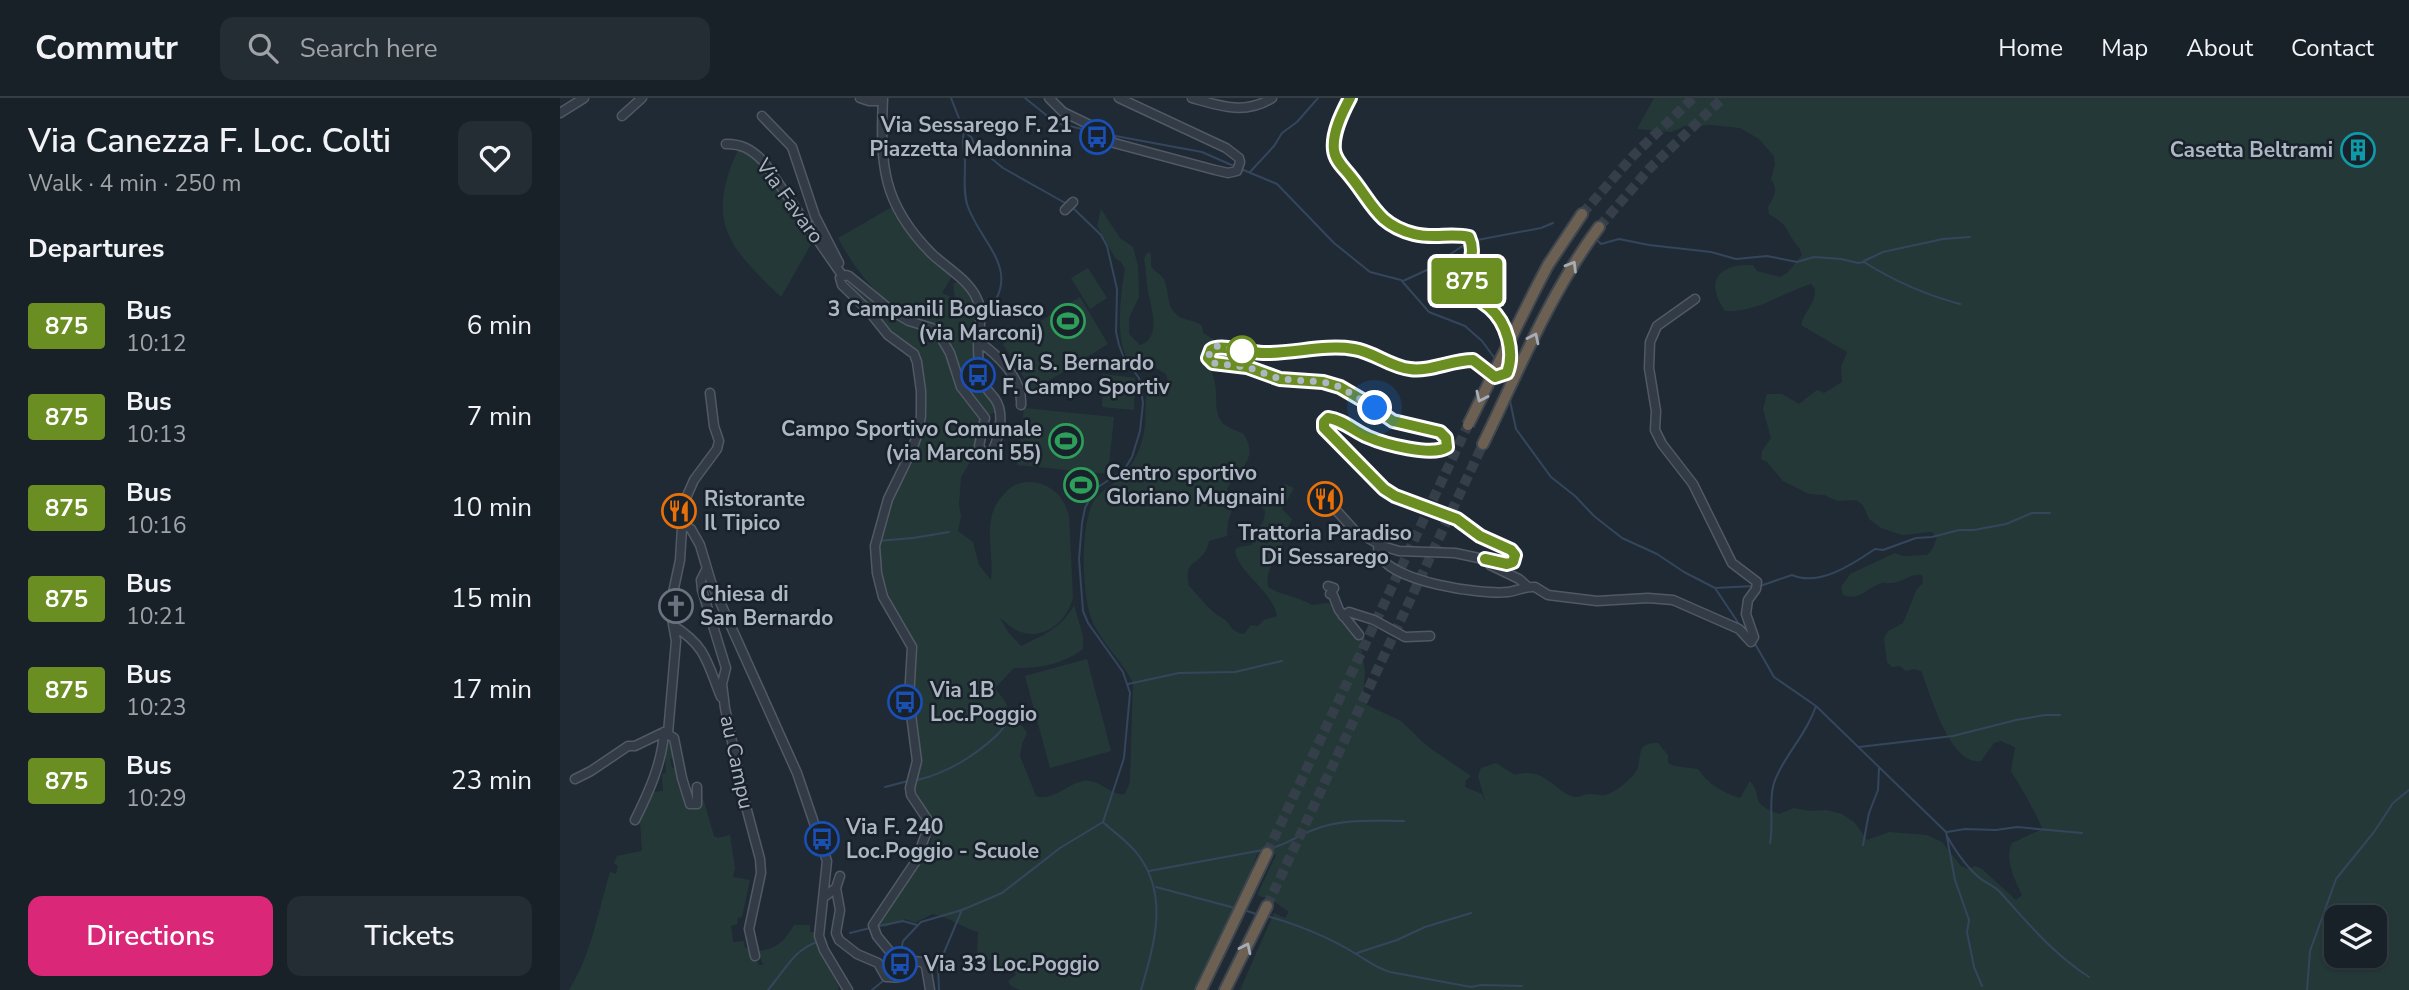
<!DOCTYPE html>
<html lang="en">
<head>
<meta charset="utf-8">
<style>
  body { margin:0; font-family:"Nunito Sans",sans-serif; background:#252d34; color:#f1f3f6; height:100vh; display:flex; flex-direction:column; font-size:26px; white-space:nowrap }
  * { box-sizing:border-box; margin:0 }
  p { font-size:23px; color:#9fa3a8 }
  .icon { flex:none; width:38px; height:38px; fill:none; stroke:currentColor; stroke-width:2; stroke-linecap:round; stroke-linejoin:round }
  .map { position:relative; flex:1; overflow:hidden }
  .side { display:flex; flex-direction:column; background:#182028; width:560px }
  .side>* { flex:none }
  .badge { padding:0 14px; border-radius:5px; font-size:24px; line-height:46px }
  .tools { position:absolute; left:1764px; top:807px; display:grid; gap:14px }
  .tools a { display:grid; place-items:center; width:63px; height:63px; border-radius:14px; background:#182028; box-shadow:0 2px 5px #0004,0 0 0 2px #363e45; font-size:35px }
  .you { position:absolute; width:35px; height:35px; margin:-18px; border:5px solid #fff; border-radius:50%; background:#1a73e8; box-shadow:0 0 0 10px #1a73e833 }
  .map>.badge { position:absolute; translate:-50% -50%; box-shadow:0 0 0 4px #fff }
  h2 { padding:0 28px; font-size:26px; line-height:63px }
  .round { display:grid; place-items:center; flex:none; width:74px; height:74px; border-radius:14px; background:#252d34 }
  .overview { display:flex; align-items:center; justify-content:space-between; height:119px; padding:0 28px }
  h1 { font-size:33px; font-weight:600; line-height:52px }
  .action { display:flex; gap:14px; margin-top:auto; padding:14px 28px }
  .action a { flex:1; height:80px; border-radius:14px; background:#db2777; color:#fff; font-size:28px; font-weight:600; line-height:80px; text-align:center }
  .action a+a { background:#252d34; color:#f1f3f6 }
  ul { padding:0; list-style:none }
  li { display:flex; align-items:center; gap:21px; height:91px; padding:0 28px }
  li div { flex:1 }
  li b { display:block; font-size:26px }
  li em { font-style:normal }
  li .badge { min-width:77px; font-weight:700; text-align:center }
  header { display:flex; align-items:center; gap:42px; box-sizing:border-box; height:98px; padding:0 35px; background:#182028; border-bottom:2px solid #363e45 }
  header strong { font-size:33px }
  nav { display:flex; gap:38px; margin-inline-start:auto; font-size:24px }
  .search { width:490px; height:63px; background:#252d34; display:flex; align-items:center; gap:18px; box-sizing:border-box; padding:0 24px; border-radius:14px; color:#9fa3a8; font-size:26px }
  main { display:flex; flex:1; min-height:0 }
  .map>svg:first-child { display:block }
  .green { fill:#253838; fill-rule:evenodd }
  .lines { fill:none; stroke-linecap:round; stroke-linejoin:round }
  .stream { stroke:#34465c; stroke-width:2 }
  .highway-tunnel { stroke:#353f4a; stroke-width:10; stroke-dasharray:10 5; stroke-linecap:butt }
  .minor-casing { stroke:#515964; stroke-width:11 }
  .highway-casing { stroke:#3e4650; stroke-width:14 }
  .minor { stroke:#333b46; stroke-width:8 }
  .highway { stroke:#6b6051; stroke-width:10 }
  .highway-bridge-casing { stroke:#3e4650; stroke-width:14; stroke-linecap:butt }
  .highway-bridge { stroke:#6b6051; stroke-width:10 }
  .oneway { stroke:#a6adb8 }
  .line-casing { stroke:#fff; stroke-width:16 }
  .line { stroke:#6b8e23; stroke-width:10 }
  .walk { stroke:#adb6c3; stroke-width:7; stroke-dasharray:0 12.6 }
  .stop-dot { fill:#fff; stroke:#6b8e23; stroke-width:3.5 }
  .labels { text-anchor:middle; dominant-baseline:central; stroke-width:5; stroke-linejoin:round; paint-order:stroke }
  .poi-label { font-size:21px; font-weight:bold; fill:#adb6c3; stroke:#19212a; text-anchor:start }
  .street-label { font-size:21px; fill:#adb6c3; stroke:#19212a }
</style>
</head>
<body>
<header>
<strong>Commutr</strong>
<div class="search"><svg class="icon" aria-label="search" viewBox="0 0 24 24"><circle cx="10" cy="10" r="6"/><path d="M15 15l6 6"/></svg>Search here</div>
<nav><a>Home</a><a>Map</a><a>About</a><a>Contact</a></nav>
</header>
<main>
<section class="side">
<div class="overview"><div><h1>Via Canezza F. Loc. Colti</h1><p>Walk · 4 min · 250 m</p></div><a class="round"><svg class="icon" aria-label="heart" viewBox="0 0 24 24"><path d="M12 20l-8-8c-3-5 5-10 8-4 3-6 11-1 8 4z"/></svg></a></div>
<h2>Departures</h2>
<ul>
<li><span class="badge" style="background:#6b8e23;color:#fff">875</span><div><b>Bus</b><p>10:12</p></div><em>6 min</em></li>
<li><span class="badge" style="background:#6b8e23;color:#fff">875</span><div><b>Bus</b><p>10:13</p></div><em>7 min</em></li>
<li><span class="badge" style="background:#6b8e23;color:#fff">875</span><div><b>Bus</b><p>10:16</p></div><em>10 min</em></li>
<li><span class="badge" style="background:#6b8e23;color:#fff">875</span><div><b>Bus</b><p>10:21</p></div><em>15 min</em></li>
<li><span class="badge" style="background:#6b8e23;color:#fff">875</span><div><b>Bus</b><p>10:23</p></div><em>17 min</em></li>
<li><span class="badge" style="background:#6b8e23;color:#fff">875</span><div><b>Bus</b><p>10:29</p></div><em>23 min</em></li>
</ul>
<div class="action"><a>Directions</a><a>Tickets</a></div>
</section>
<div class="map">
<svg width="1849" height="892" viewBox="0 0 1849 892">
  <rect width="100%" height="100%" fill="#202a35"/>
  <path class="green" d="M1094,0H1849V892H680L714,815L725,820L729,814L715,804L697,797L716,757L703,750L697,756L686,787L638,892H460L451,888L448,883L456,877L451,867L437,871L431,862L422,861L417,857L418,834C401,829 390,819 372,816L355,825L345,821L325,829L317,826L365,747H370L373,733L371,732L372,724L368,714L354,693L353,686L361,664L353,614L355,550L353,541L329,502L323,485L318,447L332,400L352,366L367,315L360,261L356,254L333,239L289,185L297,188L329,218L343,226L372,235L388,258L399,292L420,322L414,358L401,379L399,406L401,418L398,433L413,444L419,467L431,482C435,450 419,420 446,394C455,384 468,382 481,386C497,391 505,403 509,418L513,499C508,522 485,544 458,533C451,530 446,524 440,520L448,534L461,548C482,538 502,530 514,507L523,538V551C504,566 477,571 454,570L435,590L446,605L449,617L463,629L467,635L462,646L460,658L476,698C493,704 507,686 523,683C540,680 550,698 565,696L570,684L573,585C562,562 541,545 532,522C521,497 520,423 535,401C542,392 552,387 560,380C569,372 576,360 580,349C588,329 584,310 587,291L599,289L608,283L606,276L596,270C590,270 585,273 579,271C551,260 561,194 565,171L561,164L555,160L537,128L541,111L560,140L573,149L578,168L579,199L569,220V236L580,247C602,241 591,208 588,193C586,182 586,171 584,160L588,154L591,156V168C594,173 599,175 603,180C610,191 605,207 617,217C624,223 634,221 642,228L643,235L653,241V245L643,253C642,265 650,267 653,277C662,306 645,324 683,335C701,363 677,369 667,391L675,404L668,423L667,438L649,443C648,447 647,451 645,454C635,469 624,462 629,488C641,500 648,512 662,520C672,525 668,533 684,536L691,527L698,528L704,522L717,518C712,491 678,476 675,452L678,449L692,447L694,436C699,428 705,426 705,413L695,402L701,393L709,398H716L725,386L734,390L722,411L732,421L722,442L723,457C711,466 706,473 708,489C722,498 738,498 752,507L767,505L774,507L782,523L799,534L805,574L803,605L841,623L867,648L911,678L906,682L905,689L922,696L926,706L918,678L921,670L936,665L955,677C985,668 993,693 1014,699C1020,700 1023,696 1029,696C1035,696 1040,698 1045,697C1055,695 1075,679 1078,669C1082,654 1077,645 1098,645L1108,657V665L1114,668L1138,671C1148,686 1163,695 1180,700L1190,683C1205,702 1187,703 1219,716L1234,710L1250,713L1266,712L1282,716L1294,724L1307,742L1329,734L1367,737L1382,744L1401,768L1408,771L1415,768L1422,771L1456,802L1462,797C1455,782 1444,761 1452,745L1482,731C1481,724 1457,681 1451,674L1455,649L1441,643L1434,645L1421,663C1390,668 1371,597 1361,573L1354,571L1346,573L1340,568L1332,569L1327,564L1324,540L1328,533L1343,525L1357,491L1363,485L1362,477C1350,475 1342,485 1330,485C1320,486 1329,482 1319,486C1306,491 1299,503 1283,497L1281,489L1290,476L1335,455L1343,458L1367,457L1372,452L1377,439L1372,434L1342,437L1321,430L1309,421L1303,407L1296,402L1278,403L1264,397L1249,396L1223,383L1207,364L1201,361L1202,353L1211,340L1203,311L1207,296H1222L1239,306L1257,292L1264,295L1282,284L1281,269L1287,254L1241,227C1244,214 1256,205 1255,191L1251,186C1221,195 1197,215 1165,213C1144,182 1159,166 1193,167L1197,173L1220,179L1227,175L1242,157C1240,148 1234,145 1230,137C1224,126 1221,123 1209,116L1208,109C1214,98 1219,92 1211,81L1215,66L1214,58L1199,41L1180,30L1151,27L1125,28L1111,34L1077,31ZM1776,819H1815V858H1776Z
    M179,50L199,64L253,143L221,199C169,149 144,124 179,50Z
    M332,109L345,128L392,178L382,195L395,201L393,186L400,183C405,188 411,193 414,200C423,225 407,255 418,281C423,293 434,300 436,314L427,317L404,288L381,227C369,223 354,222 344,216C316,199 293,168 278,140Z
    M528,170L547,200L530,211L511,180Z
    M520,199L548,246L472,293L443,246Z
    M543,276L575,280L574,312L542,309Z
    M464,310L554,319L548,376L457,367Z
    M527,561L551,653L490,670L465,578Z
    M108,639L111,641L116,660L110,661L112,670L119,669L131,707L138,710L143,700L154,738L158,740L170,737L175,770L173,779L190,782L182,819L178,820L177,826L171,828L173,844L184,843L185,850H191L199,867H203L198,853C218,851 224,843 234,827H250V834H256L279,890L277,892H9C30,860 39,811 50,774L56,776L58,768L54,765L57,758L82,753L80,722L92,694L103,693L102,676L106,675L105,658Z"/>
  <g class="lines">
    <path class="stream" d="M391,0L404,33L412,40L414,46L443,70L507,106
      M465,0L496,25L531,33
      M404,34C401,45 405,55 405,66C405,80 403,96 408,109C423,149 464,173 425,217
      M550,37L642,54L676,69
      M681,71L717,86L774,145L810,174L841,182L869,214L905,228L922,243L936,262
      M690,74L714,48L722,35L737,24L758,0
      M1036,141L1041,146L1059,141L1089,147L1151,154L1176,161L1207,158L1237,164L1254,159L1281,161L1298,165L1304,164C1334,183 1366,197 1400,206
      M912,143L981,130L993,125
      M1304,163L1323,154L1383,141L1410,139
      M843,183L867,172L907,145
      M950,303L956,331L991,379L1015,398L1034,418L1062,440L1097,456L1124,474L1155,490L1194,488
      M318,443L353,440L389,434
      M1200,488L1232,477C1259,489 1293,466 1315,451L1323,452L1356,440L1372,439L1399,432H1414L1446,426L1472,415H1490
      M1155,490L1181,529
      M1194,544L1214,579L1256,608L1386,734L1395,782L1409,822L1407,834L1414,869L1422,888
      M568,586L619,575L675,574L722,563
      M1299,649L1393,638L1456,622L1485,617H1500
      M357,682C386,676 416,657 437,637C446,628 453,616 462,607
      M325,689L348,683
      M544,725C555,735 570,745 579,758C609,799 594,847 581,892
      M1387,734L1405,731L1436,732L1457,729L1522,735
      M1387,738C1396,754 1407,770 1421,781C1426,785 1433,787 1439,793C1467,824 1493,856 1529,879
      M1210,745C1214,725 1208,703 1214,685C1223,658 1246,638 1256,608
      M1303,747L1309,715L1318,692L1319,670
      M708,751C727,747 736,738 753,732C783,720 813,723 844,723
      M589,773L703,752
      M596,789L675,810
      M684,812L696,816
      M706,818C734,825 771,840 796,856C808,863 816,870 830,874L911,889L921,887L962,888
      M319,828L343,823L357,827
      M290,835L310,830
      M797,855L837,842L865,829L911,815
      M340,858L343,843L361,824L402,812L442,795L500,750L543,724L564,660L570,595L563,574L528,525L523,513L519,461L522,425L525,410L535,391L564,372L572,359L580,333L583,305L579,280L564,260L559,247L556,234L557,191L547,148L541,137L512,109
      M330,876L335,866
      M208,892C224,874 233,852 257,844
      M312,892L323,883
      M379,892L378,869L401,814
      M1747,892L1750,853L1776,781L1814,734L1833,705L1849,692"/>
    <path class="highway-tunnel" d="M1022,116L1073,58L1133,0
      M1039,129L1090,70L1163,0
      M707,755L908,327
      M707,808L923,346"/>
    <g class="minor-casing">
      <path id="minor" d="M300,0L309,3H323
        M323,0C320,67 322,106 372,156C387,170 409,182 417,201C424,215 419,227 418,242C418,254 418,268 421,279C423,289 430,294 435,301C445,315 439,338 433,352L428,355L423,354L419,348L425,320L401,289L390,255L379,236L372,230L349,223L333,214L289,178L286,177L280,180L282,187L308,212L328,237L354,256L357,264L361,293V318L358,335L351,354L328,401L315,448L317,475L323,499L352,549L349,601L357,663L350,690L351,697L367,721L368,730L356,763L313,827L317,838L336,861L362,864L366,868L370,892
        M489,0L503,14L530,27L554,45L655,72L668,75L677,73L680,64L679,60L666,50L559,0
        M632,0C660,8 685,17 712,0
        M0,15L24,0
        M62,18L82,0
        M202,18L232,49L255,118L279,165
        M166,46C182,46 191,51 203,63L282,177
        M505,112L513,104
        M418,243C438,257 463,281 461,307
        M767,402L794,432L822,448L839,453L895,455L947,466L953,464L955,460L951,452L920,438L897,421L823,391L769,336L764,330V324L768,320C783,322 794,333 807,339C824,346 871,359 887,349C884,324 851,332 833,323C813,314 800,296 778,289C761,283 743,285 725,282C712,280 701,274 689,270C676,265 657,271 648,260L651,252C660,245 689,255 703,255C733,256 765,246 794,251C814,254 830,269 850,272C871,274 891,261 913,262L935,279L947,275C955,254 947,225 930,210C922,203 910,198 908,187C903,169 918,159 909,139C892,134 873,141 854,136C817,127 812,106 791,79C785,71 775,63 774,52C772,35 782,15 790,0
        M125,427L131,431L140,447L151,484L237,675L267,763L259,838L264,852L288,892
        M125,427L121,413L126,400L134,382L157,351L159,343L154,328L150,295
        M818,445C818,449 818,453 819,456C831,484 921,497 948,494C957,493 965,488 975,489L988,497L1037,503L1088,500L1113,502L1179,531L1191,544L1194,539L1186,516L1188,502L1196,491L1197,484L1172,465L1133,386L1102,346L1095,332L1096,313L1089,270L1090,244L1097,228L1135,201
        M930,467L959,481L968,489
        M146,472L141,482L142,492L166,570L162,586L165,610L184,701L200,761L201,775L189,831L195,858
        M768,488L774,490L770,496L773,497L779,512L799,537
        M783,518L789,514L814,522L845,539L870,538
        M114,528C147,549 147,565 161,599
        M108,635L116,543L110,509L120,462L122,430L125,427
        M15,681L31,673L68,648H75L104,634L114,640L122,680L130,706H137V689
        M75,722C89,694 102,665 104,634
        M276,790L280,812L276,835L279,842L297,856L318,865L326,879C338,880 344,881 352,869L345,865
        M264,799L276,790L280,778"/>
    </g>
    <g class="highway-casing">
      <path id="highway" d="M974,194L988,167L1022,116
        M923,346C959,272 990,195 1039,129
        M641,892L707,755
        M665,892L707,808"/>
    </g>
    <use href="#minor" class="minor"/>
    <use href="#highway" class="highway"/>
    <g class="highway-bridge-casing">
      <path id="highway-bridge" d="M908,327L974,194"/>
    </g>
    <use href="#highway-bridge" class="highway-bridge"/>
  </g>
  <defs><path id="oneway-chevron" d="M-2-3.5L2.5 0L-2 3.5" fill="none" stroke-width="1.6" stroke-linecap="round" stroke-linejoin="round" transform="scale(1.75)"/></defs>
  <g class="oneway">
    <use href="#oneway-chevron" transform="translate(1012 168) rotate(-59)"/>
    <use href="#oneway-chevron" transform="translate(974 240) rotate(-64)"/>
    <use href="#oneway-chevron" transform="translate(921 299) rotate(115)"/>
    <use href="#oneway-chevron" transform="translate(686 850) rotate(-64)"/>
  </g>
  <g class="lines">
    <g class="line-casing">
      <path id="line" d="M790,0C782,15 772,35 774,52C775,63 785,71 791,79C813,106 817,126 854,136C873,141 891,135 909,139C918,159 903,169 908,187C910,198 922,203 930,210C947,225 955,254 947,275L935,279L913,262C891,262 870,274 850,271C830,269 814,254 794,251C764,246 733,256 703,255C689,255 660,245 651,252L648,260L653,265L687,269L720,281L763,284L780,289L804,303L833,323L880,334L886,340L887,349C872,359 824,346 808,339C794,333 783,322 768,320L764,324V330L769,335L824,391L835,398L897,421L920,438L951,452L955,457L953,464L947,466L925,461"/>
    </g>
    <use href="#line" class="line"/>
    <path class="walk" d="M682,253L656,248L651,252L648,260L653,265L687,269L720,281L763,284L780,289L815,310"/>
  </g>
  <defs>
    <g id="bus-ring" transform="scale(1.75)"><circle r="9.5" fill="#19212a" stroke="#1a4fb4" stroke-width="1.5"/><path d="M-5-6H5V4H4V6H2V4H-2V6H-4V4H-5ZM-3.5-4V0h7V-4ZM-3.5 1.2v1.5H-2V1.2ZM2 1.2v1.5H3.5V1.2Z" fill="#1a4fb4"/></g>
    <g id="building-ring" transform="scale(1.75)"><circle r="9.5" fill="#19212a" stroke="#0f9aa8" stroke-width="1.5"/><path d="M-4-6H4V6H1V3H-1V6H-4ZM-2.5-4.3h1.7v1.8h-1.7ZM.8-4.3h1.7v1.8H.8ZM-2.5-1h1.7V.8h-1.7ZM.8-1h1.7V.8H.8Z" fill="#0f9aa8"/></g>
    <g id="stadium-ring" transform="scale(1.75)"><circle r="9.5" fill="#19212a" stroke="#2e9e5b" stroke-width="1.5"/><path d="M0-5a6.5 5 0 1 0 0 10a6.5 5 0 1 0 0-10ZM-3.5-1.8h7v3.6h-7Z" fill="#2e9e5b"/></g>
    <g id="restaurant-ring" transform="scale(1.75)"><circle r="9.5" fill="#19212a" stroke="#e8710a" stroke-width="1.5"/><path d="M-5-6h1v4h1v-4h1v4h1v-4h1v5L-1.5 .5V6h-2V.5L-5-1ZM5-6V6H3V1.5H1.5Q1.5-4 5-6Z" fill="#e8710a"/></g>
    <g id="church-ring" transform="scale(1.75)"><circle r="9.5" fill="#19212a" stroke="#6b7280" stroke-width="1.5"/><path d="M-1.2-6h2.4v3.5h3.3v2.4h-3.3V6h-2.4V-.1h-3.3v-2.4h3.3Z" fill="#6b7280"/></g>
  </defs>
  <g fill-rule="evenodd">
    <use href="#bus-ring" x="537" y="39"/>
    <use href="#building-ring" x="1798" y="52"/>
    <use href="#stadium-ring" x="508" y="223"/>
    <use href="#bus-ring" x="418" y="277"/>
    <use href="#stadium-ring" x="506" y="343"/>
    <use href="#stadium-ring" x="521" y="387"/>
    <use href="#restaurant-ring" x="765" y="401"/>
    <use href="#restaurant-ring" x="119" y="413"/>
    <use href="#church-ring" x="116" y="508"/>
    <use href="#bus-ring" x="345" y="604"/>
    <use href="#bus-ring" x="262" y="741"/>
    <use href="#bus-ring" x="340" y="866"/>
  </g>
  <circle class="stop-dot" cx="682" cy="253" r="14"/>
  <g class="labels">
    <g class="poi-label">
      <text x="512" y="27" text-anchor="end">Via Sessarego F. 21<tspan x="512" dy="24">Piazzetta Madonnina</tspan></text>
      <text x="1773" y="52" text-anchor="end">Casetta Beltrami</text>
      <text x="484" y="211" text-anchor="end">3 Campanili Bogliasco<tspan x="484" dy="24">(via Marconi)</tspan></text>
      <text x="442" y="265">Via S. Bernardo<tspan x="442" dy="24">F. Campo Sportiv</tspan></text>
      <text x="482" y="331" text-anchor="end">Campo Sportivo Comunale<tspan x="482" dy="24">(via Marconi 55)</tspan></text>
      <text x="546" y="375">Centro sportivo<tspan x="546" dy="24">Gloriano Mugnaini</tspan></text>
      <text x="144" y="401">Ristorante<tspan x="144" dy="24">Il Tipico</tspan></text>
      <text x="765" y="435" text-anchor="middle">Trattoria Paradiso<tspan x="765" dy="24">Di Sessarego</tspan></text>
      <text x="140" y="496">Chiesa di<tspan x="140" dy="24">San Bernardo</tspan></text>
      <text x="370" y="592">Via 1B<tspan x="370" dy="24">Loc.Poggio</tspan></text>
      <text x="286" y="729">Via F. 240<tspan x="286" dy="24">Loc.Poggio - Scuole</tspan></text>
      <text x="364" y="866">Via 33 Loc.Poggio</text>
    </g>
    <g class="street-label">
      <text transform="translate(230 103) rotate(54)">Via Favaro</text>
      <text transform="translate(177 664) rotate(78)">au Campu</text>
    </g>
  </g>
</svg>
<div class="tools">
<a><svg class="icon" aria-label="layers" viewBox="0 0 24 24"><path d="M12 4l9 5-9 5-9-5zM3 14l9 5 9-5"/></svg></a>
</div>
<div class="you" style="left:815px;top:310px"></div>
<b class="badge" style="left:907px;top:183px;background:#6b8e23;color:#fff">875</b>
</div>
</main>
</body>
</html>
